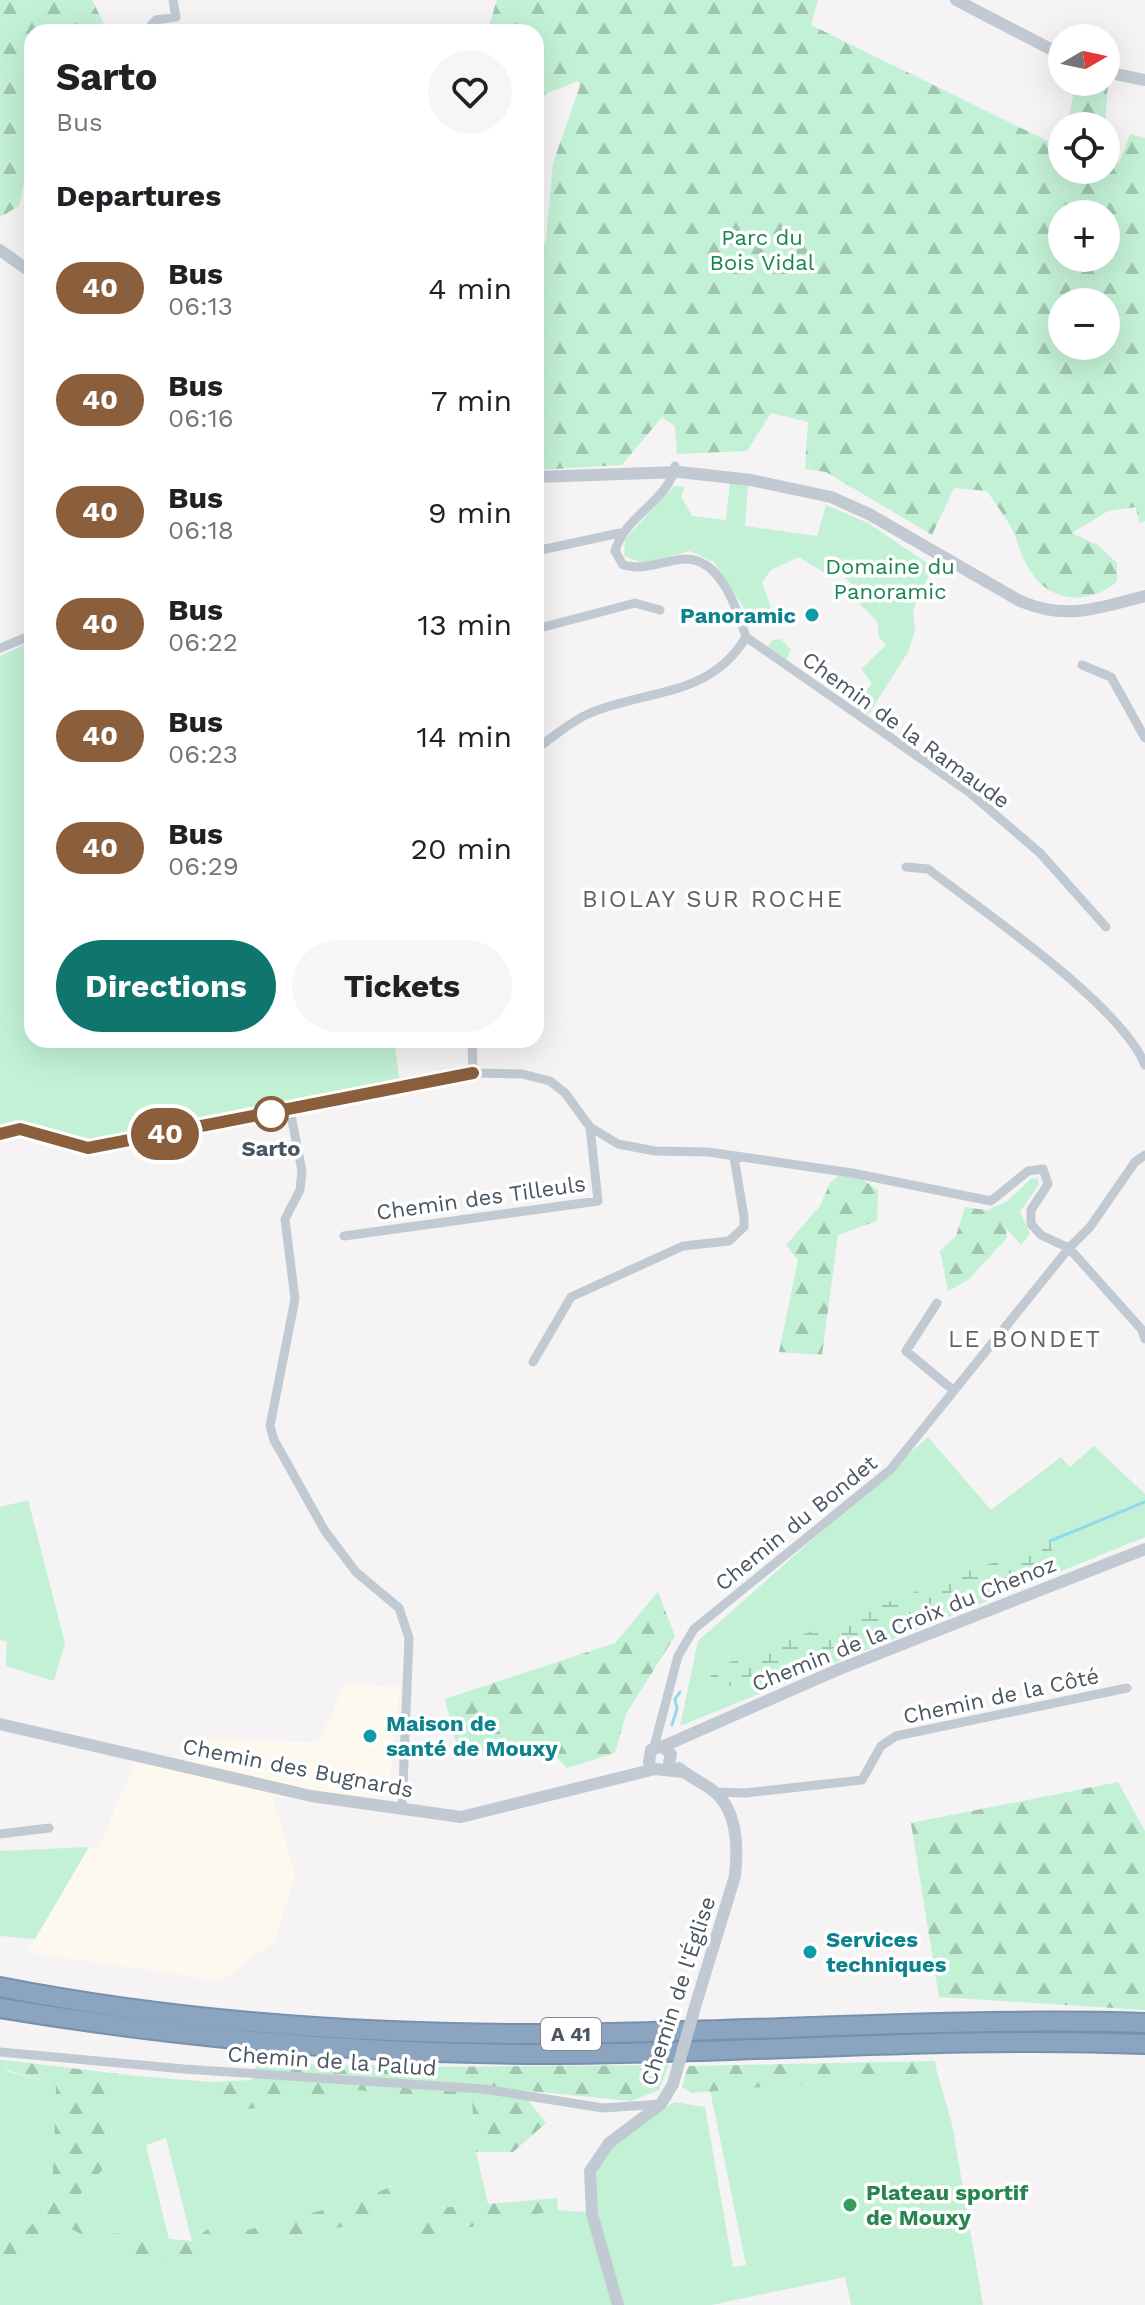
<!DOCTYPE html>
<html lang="en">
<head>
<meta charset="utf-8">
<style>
  body { margin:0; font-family:"Work Sans",sans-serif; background:#f6f6f6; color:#202124; height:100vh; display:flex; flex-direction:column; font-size:30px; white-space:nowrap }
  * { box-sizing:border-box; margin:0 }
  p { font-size:26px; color:#757577 }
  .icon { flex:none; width:44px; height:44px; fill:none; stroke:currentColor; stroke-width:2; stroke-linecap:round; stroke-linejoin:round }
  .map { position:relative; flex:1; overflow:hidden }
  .drawer { position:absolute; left:24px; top:24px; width:520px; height:1024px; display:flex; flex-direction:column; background:#fff; border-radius:24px; box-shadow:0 8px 32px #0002 }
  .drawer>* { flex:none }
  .badge { padding:0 16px; border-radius:26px; font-size:28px; line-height:52px }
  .needle { width:52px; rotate:81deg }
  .tools { position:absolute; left:1048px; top:24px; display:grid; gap:16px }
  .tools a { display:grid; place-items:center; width:72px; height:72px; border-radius:50%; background:#fff; box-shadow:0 8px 32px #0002; font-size:40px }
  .map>.badge { position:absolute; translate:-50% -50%; box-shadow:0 0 0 4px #fff }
  h2 { padding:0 32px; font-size:30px; line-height:72px }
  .round { display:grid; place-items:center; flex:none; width:84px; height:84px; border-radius:42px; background:#f6f6f6 }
  .overview { display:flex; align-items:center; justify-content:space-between; height:136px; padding:0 32px }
  h1 { font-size:38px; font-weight:700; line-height:60px }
  .primary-button { display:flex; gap:16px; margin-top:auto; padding:16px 32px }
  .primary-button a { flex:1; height:92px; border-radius:48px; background:#0f766e; color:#fff; font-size:32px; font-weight:700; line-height:92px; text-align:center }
  .primary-button a+a { background:#f6f6f6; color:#202124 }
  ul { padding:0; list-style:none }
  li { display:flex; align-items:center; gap:24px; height:112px; padding:0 32px }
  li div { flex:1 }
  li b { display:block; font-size:30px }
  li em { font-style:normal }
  li .badge { min-width:88px; font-weight:700; text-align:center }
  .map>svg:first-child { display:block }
  .commercial { fill:#fdf9ef }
  .green { fill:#c3f1d5; fill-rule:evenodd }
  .forest { fill:url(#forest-firs); fill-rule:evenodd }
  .wetland { fill:url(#wetland-marsh) }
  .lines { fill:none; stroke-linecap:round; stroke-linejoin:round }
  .stream { stroke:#90daee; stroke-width:3 }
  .motorway-casing { stroke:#7690ad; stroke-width:22 }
  .minor { stroke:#c1cad2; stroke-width:9 }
  .tertiary { stroke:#c1cad2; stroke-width:12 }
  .motorway { stroke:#8ba5c1; stroke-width:18 }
  .tertiary-bridge { stroke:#c1cad2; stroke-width:12 }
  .line-casing { stroke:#fff; stroke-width:18 }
  .line { stroke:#8b5e3c; stroke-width:12 }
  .culture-dot { fill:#0f9aa8; stroke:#fff; stroke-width:3 }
  .stop-dot { fill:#fff; stroke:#8b5e3c; stroke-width:4 }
  .leisure-dot { fill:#2e9e5b; stroke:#fff; stroke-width:3 }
  .labels { text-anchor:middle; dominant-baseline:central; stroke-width:7; stroke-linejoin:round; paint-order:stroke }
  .shield { fill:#fff; stroke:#808990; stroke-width:2 }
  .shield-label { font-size:20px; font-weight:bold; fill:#4a5661 }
  .park-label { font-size:22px; fill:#17864f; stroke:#fff }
  .culture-label { font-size:22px; font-weight:bold; fill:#0d838f; stroke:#fff; text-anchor:start }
  .street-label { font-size:22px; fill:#4a5661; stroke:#fff }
  .stop-label { font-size:22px; font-weight:bold; fill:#4a5661; stroke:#fff }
  .leisure-label { font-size:22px; font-weight:bold; fill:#27864d; stroke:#fff; text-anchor:start }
  .neighbourhood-label { font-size:24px; letter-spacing:2px; fill:#5f6368; stroke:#fff }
</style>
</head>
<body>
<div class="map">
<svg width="1145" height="2305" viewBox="0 0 1145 2305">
  <defs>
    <pattern id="forest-firs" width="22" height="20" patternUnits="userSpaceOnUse" patternTransform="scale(2)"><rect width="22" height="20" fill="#c3f1d5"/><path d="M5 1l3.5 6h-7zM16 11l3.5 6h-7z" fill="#a0c6b0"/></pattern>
    <pattern id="wetland-marsh" width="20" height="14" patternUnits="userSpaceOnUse" patternTransform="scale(2)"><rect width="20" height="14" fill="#c3f1d5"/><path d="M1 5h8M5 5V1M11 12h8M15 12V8" fill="none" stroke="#a0c6b0"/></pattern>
  </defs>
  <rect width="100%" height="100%" fill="#f5f3f3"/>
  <path class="commercial" d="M345,1684L400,1687L388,1796L273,1798L295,1874L275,1941L221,1981L27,1952L89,1847L97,1850L136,1761L200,1760L204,1740L318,1742Z"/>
  <path class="green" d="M730,483L748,486L745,526L817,536L826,505L868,523L933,567L913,610L915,631L908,652L868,715L854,708L872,683L861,669L886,645L879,638L877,621L859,603V591L837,570L826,574L799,557L771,570L762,582L777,625L747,613L714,562L690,551L643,563L624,556L625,539L674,486L685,487L681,496L692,516L726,520Z
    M781,639L791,650L785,662L767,647L773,640Z
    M32,641V1040H394L400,1082L80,1142L12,1122L0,1125V656Z
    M1032,1178L1038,1179L1039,1184L1020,1212L1030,1234L1021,1245L1006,1228L1005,1213L987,1210L1006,1202Z
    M928,1437L991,1510L1061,1457L1070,1467L1094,1446L1145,1494V1537L680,1726L698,1641Z
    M28,1500L65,1643L54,1681L6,1666L7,1642L0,1640V1507Z
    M89,1847L35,1939L0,1936V1851Z
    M0,2060H4L6,2071L56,2084L52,2202L17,2242L0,2231Z
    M937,2072L952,2124L983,2305H851L845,2277L711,2305H622C610,2261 576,2190 608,2149C623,2131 654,2116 674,2102L705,2107L733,2267L746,2265L710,2090Z
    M136,2076L211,2082L215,2115L356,2090L472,2102L476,2152L488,2204L413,2210L416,2237L557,2210L586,2212L612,2305H0V2278L4,2281L59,2223L146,2266L192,2241L166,2138L146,2145L169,2240L112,2233L69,2207L113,2158L110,2106ZM405,2180L412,2199L353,2225L254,2244L245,2231L357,2201Z"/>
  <path class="forest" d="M0,0H92L108,32H32V147L19,206L0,217Z
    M497,0H818L811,25L1062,148V170H1106V156L1119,163L1130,134L1145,138V521L1139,523L1136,507L1108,511L1072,533L1099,546L1117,563V582C1086,606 1048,603 1028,567C1020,555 1018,540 1011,527C1004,515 995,503 987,491L954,488L932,535L826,472L805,469L808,422L771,413L747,451L677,454L675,426L662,417L622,465L536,470V255L546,240L553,163L580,86L578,81L548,93L536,105V32H487ZM1062,214H1106V258H1062ZM1062,302H1106V346H1062Z
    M1076,82L1108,83L1105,126H1067Z
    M839,1175L860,1178L878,1190L877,1221L838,1235L822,1355L779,1352L798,1260L786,1245L820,1206L830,1183Z
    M965,1207L1005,1213L1007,1238L968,1280L948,1291L940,1251L956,1236Z
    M658,1592L675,1636L626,1714L615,1753L567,1768L542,1741L459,1755L445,1699L615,1643Z
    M1118,1782L1145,1831V2010L939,1997L911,1823Z
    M4,2060L136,2076L110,2106L113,2158L69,2207L112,2233L192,2241L208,2229L220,2253L146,2266L59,2223L3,2282L0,2278V2231L17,2241L52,2202L56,2084L6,2070Z
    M935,2061L937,2072L692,2093L682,2087L688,2066Z
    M258,2062L424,2067L669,2065L659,2090L631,2101L520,2090L546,2123L513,2152H476L472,2102L356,2090L215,2115L211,2082L251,2080Z
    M406,2180L413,2199L353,2225L253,2244L244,2231L357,2201Z
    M558,2198L557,2210L416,2238L413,2210Z"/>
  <path class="wetland" d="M1050,1541L1054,1559L858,1639L707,1694L712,1669Z"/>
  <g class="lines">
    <path class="stream" d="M1050,1541L1145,1502
      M672,1725L677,1709L675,1699L680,1692"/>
    <g class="motorway-casing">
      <path id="motorway" d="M0,1987C183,2023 373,2035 559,2034C755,2032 949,2017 1145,2023
        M0,2008C186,2039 371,2055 559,2054C755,2053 949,2036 1145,2044"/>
    </g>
    <path class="minor" d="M145,32L156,20L176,17L173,0
      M536,551L620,533
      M536,629L635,603L660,610
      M746,637L969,792L1040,853L1106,927
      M0,648L32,635
      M1082,665L1111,677L1145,738
      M536,749C552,738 570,722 588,714C646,689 710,698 746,637C737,610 721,557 684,559C662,561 645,571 623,565L615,551C625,515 669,501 675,466
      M906,867L928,869C983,911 1121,1005 1145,1065
      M472,1040L473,1073
      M290,1110L302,1171L300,1190L285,1219L295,1299L270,1426L274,1440L325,1531L356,1572L399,1608L409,1638L402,1810
      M0,1134L20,1129L88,1148L473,1073L522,1074L550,1081L565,1093L590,1127L618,1144L655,1151L708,1152L852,1173L991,1201L1028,1171L1043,1169L1048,1184L1031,1210V1224L1041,1235L1069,1248L1090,1227L1135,1162L1145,1155
      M344,1236L598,1201L590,1127
      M937,1303L906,1351L953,1390
      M533,1362L571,1297L683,1246L729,1241L744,1227V1217L734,1157
      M654,1747L678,1656L694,1629L890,1470L1069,1248L1142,1330L1145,1339
      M715,1792L745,1793L862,1780L881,1746L896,1736L1127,1688
      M0,1834L49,1828
      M0,2052L184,2069L484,2089L603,2108L661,2104"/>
    <path class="tertiary" d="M956,0L1062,55
      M1106,72L1145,80
      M0,250L32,273
      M536,477L679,472L751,480L831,497L869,514L1020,601C1067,621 1098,608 1145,596
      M0,1724L311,1796L461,1817L655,1769L683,1772
      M664,1746L837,1670L1145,1549
      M649,1762L651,1750L662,1746L671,1754L668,1768
      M679,1768C690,1778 705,1783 716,1793C738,1813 738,1849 735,1876L695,2007
      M618,2305L592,2214L590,2171L609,2143L661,2104L673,2084"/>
    <use href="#motorway" class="motorway"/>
    <path class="tertiary-bridge" d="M673,2084L695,2007"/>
  </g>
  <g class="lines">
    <g class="line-casing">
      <path id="line" d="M0,1134L20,1129L88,1148L473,1073"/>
    </g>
    <use href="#line" class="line"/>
  </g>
  <g class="culture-dot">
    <circle cx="812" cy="615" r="8"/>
    <circle cx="370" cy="1736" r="8"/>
    <circle cx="810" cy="1952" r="8"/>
  </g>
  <circle class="stop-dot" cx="271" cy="1114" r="16"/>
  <circle class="leisure-dot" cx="850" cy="2205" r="8"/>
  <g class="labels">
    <rect class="shield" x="541" y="2018" width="60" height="32" rx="6"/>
    <g class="shield-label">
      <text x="571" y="2034">A 41</text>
    </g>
    <g class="park-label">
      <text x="762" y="237">Parc du<tspan x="762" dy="25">Bois Vidal</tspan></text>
      <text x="890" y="566">Domaine du<tspan x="890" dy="25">Panoramic</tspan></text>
    </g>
    <g class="culture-label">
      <text x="796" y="615" text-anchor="end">Panoramic</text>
      <text x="386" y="1723">Maison de<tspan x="386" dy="25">santé de Mouxy</tspan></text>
      <text x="826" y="1939">Services<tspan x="826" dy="25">techniques</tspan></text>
    </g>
    <g class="street-label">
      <text transform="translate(906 730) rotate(36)">Chemin de la Ramaude</text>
      <text transform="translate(481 1198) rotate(-8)">Chemin des Tilleuls</text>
      <text transform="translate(796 1523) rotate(-39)">Chemin du Bondet</text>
      <text transform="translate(904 1624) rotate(-22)">Chemin de la Croix du Chenoz</text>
      <text transform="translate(1001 1696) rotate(-12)">Chemin de la Côté</text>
      <text transform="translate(298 1768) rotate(11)">Chemin des Bugnards</text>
      <text transform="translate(678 1991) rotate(-72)">Chemin de l'Église</text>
      <text transform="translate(332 2061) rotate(4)">Chemin de la Palud</text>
    </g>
    <g class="stop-label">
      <text x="271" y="1148">Sarto</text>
    </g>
    <g class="leisure-label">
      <text x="866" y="2192">Plateau sportif<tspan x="866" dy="25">de Mouxy</tspan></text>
    </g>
    <g class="neighbourhood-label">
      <text x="713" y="899">BIOLAY SUR ROCHE</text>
      <text x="1025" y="1339">LE BONDET</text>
    </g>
  </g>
</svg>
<div class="tools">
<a><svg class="needle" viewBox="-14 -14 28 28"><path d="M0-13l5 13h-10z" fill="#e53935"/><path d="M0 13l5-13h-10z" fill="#757577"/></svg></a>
<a><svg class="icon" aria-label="locate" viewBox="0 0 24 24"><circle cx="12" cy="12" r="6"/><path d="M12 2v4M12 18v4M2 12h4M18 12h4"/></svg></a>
<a>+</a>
<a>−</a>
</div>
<b class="badge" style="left:165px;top:1134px;background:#8b5e3c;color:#fff">40</b>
<section class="drawer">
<div class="overview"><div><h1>Sarto</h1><p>Bus</p></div><a class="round"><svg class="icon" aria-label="heart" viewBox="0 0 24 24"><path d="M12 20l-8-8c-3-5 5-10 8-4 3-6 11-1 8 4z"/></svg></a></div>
<h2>Departures</h2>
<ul>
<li><span class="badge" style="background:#8b5e3c;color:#fff">40</span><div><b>Bus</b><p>06:13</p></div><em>4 min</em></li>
<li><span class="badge" style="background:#8b5e3c;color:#fff">40</span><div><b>Bus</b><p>06:16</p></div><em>7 min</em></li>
<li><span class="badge" style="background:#8b5e3c;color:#fff">40</span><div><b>Bus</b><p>06:18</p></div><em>9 min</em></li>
<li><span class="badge" style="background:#8b5e3c;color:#fff">40</span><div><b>Bus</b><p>06:22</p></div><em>13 min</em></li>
<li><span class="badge" style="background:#8b5e3c;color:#fff">40</span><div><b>Bus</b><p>06:23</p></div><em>14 min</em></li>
<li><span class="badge" style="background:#8b5e3c;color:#fff">40</span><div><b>Bus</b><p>06:29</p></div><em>20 min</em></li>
</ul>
<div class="primary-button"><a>Directions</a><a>Tickets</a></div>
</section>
</div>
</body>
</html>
